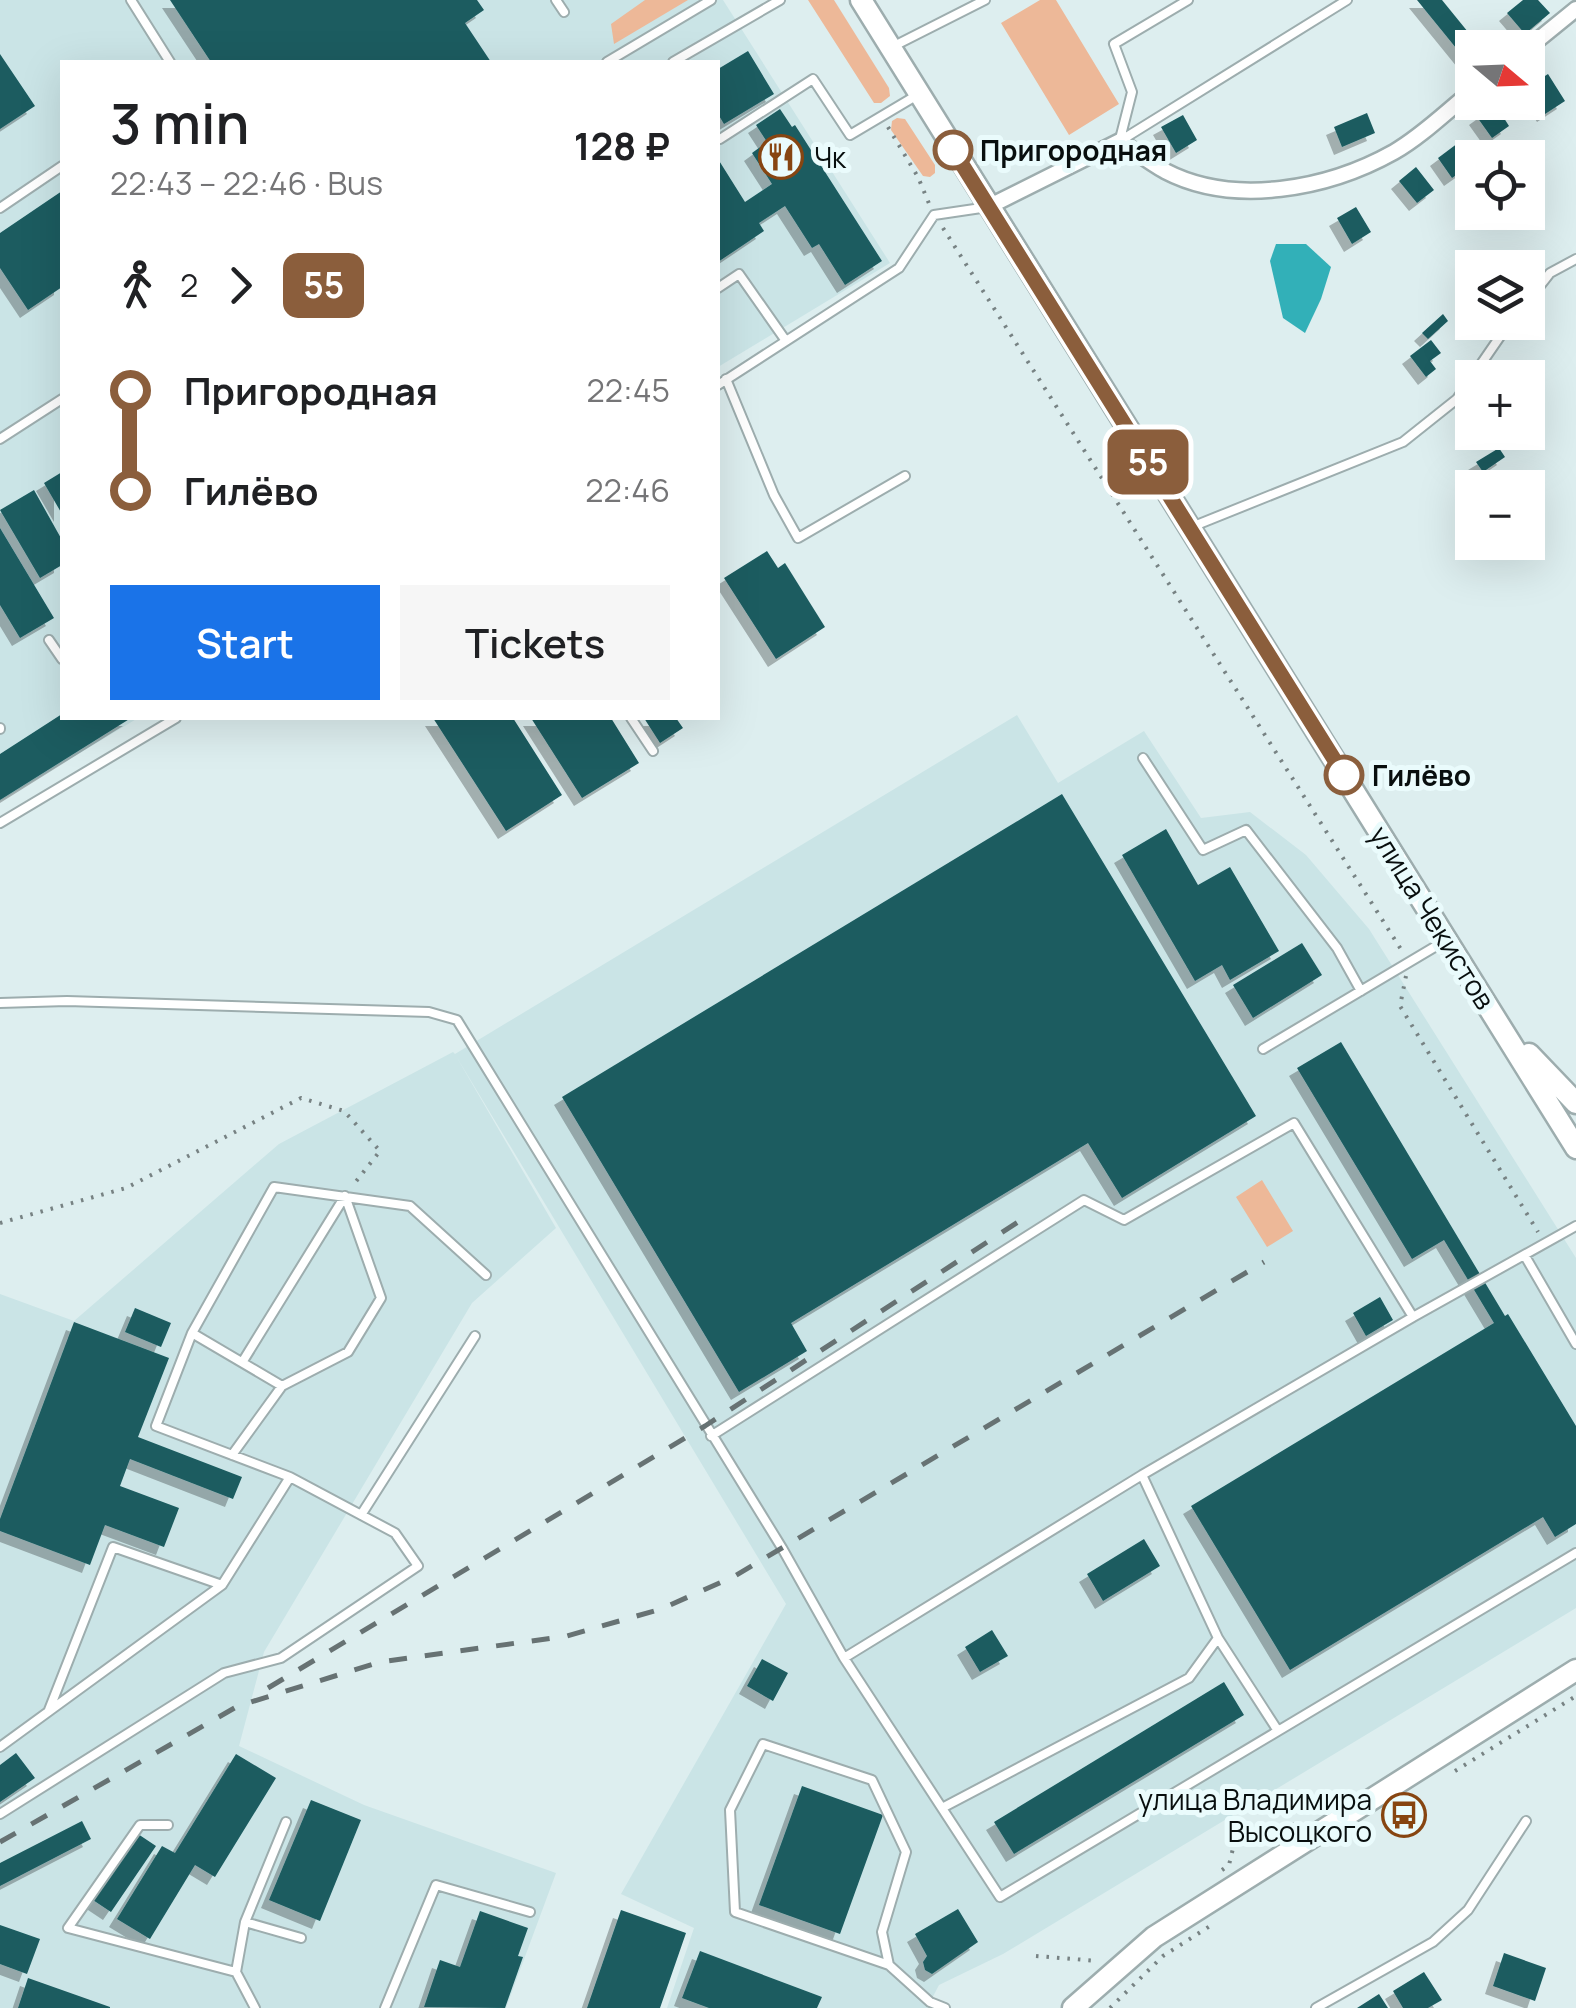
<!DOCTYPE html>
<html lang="en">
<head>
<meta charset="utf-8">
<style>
  body { margin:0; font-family:Manrope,sans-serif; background:#f6f6f6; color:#202124; height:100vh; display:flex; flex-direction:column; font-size:38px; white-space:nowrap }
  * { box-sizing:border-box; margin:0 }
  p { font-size:32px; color:#757577 }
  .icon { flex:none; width:55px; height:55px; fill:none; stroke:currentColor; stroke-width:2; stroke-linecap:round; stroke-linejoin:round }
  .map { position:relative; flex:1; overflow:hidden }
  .panel { position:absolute; left:60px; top:60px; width:660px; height:660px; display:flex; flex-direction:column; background:#fff; border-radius:0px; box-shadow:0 10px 40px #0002 }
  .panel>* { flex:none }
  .badge { padding:0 20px; border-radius:15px; font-size:35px; line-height:65px }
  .needle { width:65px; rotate:109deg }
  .tools { position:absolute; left:1455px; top:30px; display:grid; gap:20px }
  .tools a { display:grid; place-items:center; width:90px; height:90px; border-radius:0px; background:#fff; box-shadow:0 10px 40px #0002; font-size:50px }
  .map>.badge { position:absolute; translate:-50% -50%; box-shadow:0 0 0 5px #fff }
  .legs { display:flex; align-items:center; gap:15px; height:110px; padding:0 50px; font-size:32px }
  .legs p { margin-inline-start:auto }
  .headline { display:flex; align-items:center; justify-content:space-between; height:170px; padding:0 50px }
  h1 { font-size:55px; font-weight:600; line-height:75px }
  .primary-button { display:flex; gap:20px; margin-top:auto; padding:20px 50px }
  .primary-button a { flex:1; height:115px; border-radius:0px; background:#1a73e8; color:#fff; font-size:40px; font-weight:600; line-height:115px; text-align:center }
  .primary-button a+a { background:#f6f6f6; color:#202124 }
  ul { padding:0 50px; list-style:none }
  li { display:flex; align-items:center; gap:35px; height:100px; font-size:38px }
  li i { display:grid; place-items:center; width:15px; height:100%; margin:0 12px; background:currentColor }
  li i::after { content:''; width:25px; height:25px; margin:-12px; border:8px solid; border-radius:50%; background:#fff }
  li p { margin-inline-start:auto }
  li:first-child i { background:linear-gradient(#0000 50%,currentColor 0) }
  li:last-child i { background:linear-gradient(currentColor 50%,#0000 0) }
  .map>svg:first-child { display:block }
  .built { fill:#cae4e6 }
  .green { fill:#edb898 }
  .water { fill:#32b0b8 }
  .building { fill:#1b5c60; filter:url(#shadow) }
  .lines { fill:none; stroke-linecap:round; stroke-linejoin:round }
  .service-casing { stroke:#9dadae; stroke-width:12 }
  .minor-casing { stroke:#9dadae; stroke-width:19 }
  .secondary-casing { stroke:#9dadae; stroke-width:25 }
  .path { stroke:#778283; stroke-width:4; stroke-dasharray:2.5 8; stroke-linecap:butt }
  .service { stroke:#fff; stroke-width:8 }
  .minor { stroke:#fff; stroke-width:14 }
  .secondary { stroke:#fff; stroke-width:20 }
  .rail { stroke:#677273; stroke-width:5; stroke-dasharray:18 18; stroke-linecap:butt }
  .line-1-casing { stroke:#fff; stroke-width:22 }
  .line-1 { stroke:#8b5e3c; stroke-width:15 }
  .stop-1-dot { fill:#fff; stroke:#8b5e3c; stroke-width:5 }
  .labels { text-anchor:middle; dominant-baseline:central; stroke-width:10; stroke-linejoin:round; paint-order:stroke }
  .stop-label { font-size:28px; font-weight:bold; fill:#080e0e; stroke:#eafbfc; text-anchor:start }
  .poi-label { font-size:28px; fill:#080e0e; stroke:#eafbfc; text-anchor:start }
  .street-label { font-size:28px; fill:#080e0e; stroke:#eafbfc }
</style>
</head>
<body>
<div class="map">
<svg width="1576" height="2008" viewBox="0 0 1576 2008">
  <defs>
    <filter id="shadow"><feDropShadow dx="-8" dy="8" stdDeviation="0" flood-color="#0004"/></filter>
  </defs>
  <rect width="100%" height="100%" fill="#ddeeef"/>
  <path class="built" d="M0,0H723L890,263L718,367V62H62V718H138L0,801Z
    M1017,715L1058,783L1144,731L1201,818L1250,812L1306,855L1369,929L1576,1258V1608L1003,1954L939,1985L927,2008H667L694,1928L621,1894L786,1604L456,1056L556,1228L472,1303L264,1652L239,1746L364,1805L556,1873L506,2008H0V1294L74,1321L279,1144L453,1052L455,1054Z"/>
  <path class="green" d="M645,0H688L614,44L611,24Z
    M808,0H834L889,88L890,96L881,103H874Z
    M1040,0H1056L1119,104L1069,135L1001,23Z
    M897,118L905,119L935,165V173L930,177L923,176L891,130L892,121Z
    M1262,1180L1293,1231L1267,1247L1236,1197Z"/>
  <path class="water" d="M1276,244H1306L1331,267L1321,299L1305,333L1283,318L1270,261Z"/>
  <path class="building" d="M170,0H477L484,10L465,23L491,62H211Z
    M1417,0H1442L1481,48H1472V53L1465,59Z
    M1523,0H1538L1550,13L1525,34L1507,13Z
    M748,51L774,94L724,124L718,114V69Z
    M0,54L35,106L0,129Z
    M1548,74L1565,101L1545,114L1528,87Z
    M1495,104L1509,126L1492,138L1477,117Z
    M780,109L792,127L795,125L882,261L845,285L819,244L812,248L785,206L759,223L764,231L718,262V159L745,202L772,184L752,153L767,142L756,125Z
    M1367,113L1375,133L1342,147L1334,127Z
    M1183,115L1197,140L1176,153L1161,127Z
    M1458,143L1472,164L1452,178L1438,158Z
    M1416,167L1434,190L1417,203L1399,181Z
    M62,191V287L28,310L0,268V233Z
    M1356,207L1371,232L1352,244L1337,218Z
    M1443,314L1448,321L1428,339L1422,333Z
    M1431,340L1441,353L1430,361L1436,369L1426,377L1410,356Z
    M1499,448L1505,457L1483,472L1476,462Z
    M62,472V514L44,483Z
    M34,490L62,540V565L40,578L0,510Z
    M0,528L54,618L20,638L0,605Z
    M767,551L778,568L785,563L825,627L776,659L724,578Z
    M62,714V718H131L0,800V754Z
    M433,718H513L562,795L506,831Z
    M531,718H611L639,763L582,798Z
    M644,718H676L683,728L660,743Z
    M1062,794L1256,1116L1122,1198L1088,1143L791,1323L807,1351L739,1392L562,1097Z
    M1166,829L1198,885L1230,867L1279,951L1230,980L1222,965L1195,981L1122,855Z
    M1302,943L1322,975L1253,1018L1233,985Z
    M1341,1042L1505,1316L1508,1314L1576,1426V1524L1555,1537L1543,1517L1290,1670L1191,1506L1494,1323L1444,1240L1412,1259L1297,1068Z
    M1380,1297L1393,1320L1366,1336L1353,1313Z
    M135,1308L171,1323L161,1347L125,1332Z
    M74,1322L169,1358L138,1437L242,1477L233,1499L130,1459L120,1486L179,1508L164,1547L105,1525L90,1565L0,1531V1519Z
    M1144,1539L1160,1566L1103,1601L1087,1574Z
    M992,1630L1008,1656L980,1672L965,1647Z
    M762,1659L788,1673L773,1701L747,1686Z
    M1224,1682L1244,1715L1014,1854L994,1822Z
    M16,1753L35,1778L0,1802V1765Z
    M236,1754L276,1778L215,1877L195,1865L150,1939L117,1919L162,1846L175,1853Z
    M802,1786L883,1815L840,1934L759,1905Z
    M311,1800L361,1820L320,1921L269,1900Z
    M82,1821L91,1839L0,1886V1863Z
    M138,1834L156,1846L111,1912L93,1900Z
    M958,1909L978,1942L932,1974L925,1970L923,1962L927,1956L915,1934Z
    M621,1910L686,1933L660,2008H587Z
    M480,1911L528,1928L518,1956L523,1957L505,2008L424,2007L440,1960L460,1967Z
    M0,1925L40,1939L27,1974L0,1964Z
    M700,1951L822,1997L817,2008H709L682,1998Z
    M1504,1953L1546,1968L1535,2001L1493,1986Z
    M1424,1972L1442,2000L1428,2008H1403L1393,1991Z
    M28,1978L110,2007V2008H18Z
    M1379,1994L1388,2008H1357Z"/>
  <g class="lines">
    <g class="service-casing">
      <path id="service" d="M131,0L170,62
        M556,0L564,12
        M894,46L985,0
        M607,62L711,0
        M673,62L780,0
        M720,139L813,79L850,135L919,94
        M1120,139L1132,92L1114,44L1188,0
        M1120,141L1347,0
        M0,208L62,166
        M718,288L739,274L786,341
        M1528,301L1550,273L1576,259
        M726,379L774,495L798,538L905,476
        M718,385L899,268L934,215L988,207
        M0,439L62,399
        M1194,526L1403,442L1457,399L1510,322
        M49,640L62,659
        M631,718L653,751
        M0,728V729
        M1143,758L1203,850L1246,830L1337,948L1361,991
        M0,823L176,718
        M0,1003L67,1001L429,1012L457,1020L782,1548L844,1658L1000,1897L1576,1553
        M1263,1049L1443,942
        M1525,1256L1576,1344
        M192,1333L282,1386
        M243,1361L345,1196
        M711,1436L1084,1200L1124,1220L1294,1123L1413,1317L1576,1226
        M232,1455L282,1386L348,1352L381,1298L345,1196
        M1142,1475L1413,1317
        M290,1477L156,1426L192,1333L274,1187L410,1206L486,1275
        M361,1515L475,1336
        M844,1658L1142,1475L1218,1638L1278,1731
        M49,1710L113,1547L222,1585
        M0,1747L222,1585L290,1477L395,1533L418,1566L281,1658L224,1673L0,1814
        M942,1808L1189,1678L1218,1638
        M168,1825H140L68,1928L236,1972L255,2008
        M245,1922L286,1822
        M889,1965L882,1932L906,1852L872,1780L763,1744L730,1810L735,1912L889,1965L930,2002L945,2008
        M236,1972L245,1922L301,1938
        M385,2008L436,1885L530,1912
        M1316,2008L1433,1942L1468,1910L1526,1821"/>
    </g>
    <g class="minor-casing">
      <path id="minor" d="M1528,48L1576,9
        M988,207L1120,141C1135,151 1149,162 1165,171C1234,207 1328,189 1394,152C1422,136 1447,111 1472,91"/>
    </g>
    <g class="secondary-casing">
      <path id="secondary" d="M861,0L1576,1148
        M1529,1054L1576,1103
        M1073,2008L1154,1937L1576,1670"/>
    </g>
    <path class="path" d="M888,127L918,177L930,206
      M943,228L1404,954
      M1406,976L1400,1006L1538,1232
      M0,1223L126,1188L301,1098L344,1111L380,1151L354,1184
      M1455,1771L1576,1696
      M1222,1870L1229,1865L1235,1840L1294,1824
      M1036,1956L1098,1961
      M1110,2008L1163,1956L1210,1926"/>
    <use href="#service" class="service"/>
    <use href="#minor" class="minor"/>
    <use href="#secondary" class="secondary"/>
    <path class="rail" d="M268,1688L705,1426L1018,1222
      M0,1842L238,1706L380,1662L567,1636L661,1609L733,1577L1264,1262"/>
  </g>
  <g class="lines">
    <g class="line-1-casing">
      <path id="line-1" d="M953,150L1344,775"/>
    </g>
    <use href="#line-1" class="line-1"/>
  </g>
  <defs>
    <g id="restaurant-ring" transform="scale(2.25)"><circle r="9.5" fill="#eafbfc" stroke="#874511" stroke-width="1.5"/><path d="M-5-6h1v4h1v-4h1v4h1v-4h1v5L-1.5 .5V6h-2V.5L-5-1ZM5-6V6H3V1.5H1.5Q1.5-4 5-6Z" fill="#874511"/></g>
    <g id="bus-ring" transform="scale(2.25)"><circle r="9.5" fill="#eafbfc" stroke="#874511" stroke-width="1.5"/><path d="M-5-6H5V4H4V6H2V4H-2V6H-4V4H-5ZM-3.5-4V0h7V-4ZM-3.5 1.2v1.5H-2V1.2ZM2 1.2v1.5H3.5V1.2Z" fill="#874511"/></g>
  </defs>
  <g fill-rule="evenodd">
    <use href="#restaurant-ring" x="781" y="157"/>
    <use href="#bus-ring" x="1404" y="1815"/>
  </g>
  <g class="stop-1-dot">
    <circle cx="953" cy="150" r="18"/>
    <circle cx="1344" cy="775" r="18"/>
  </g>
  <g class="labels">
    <g class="stop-label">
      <text x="980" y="150">Пригородная</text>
      <text x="1372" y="775">Гилёво</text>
    </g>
    <g class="poi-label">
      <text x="814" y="157">Чк</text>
      <text x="1372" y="1799" text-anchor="end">улица Владимира<tspan x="1372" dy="32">Высоцкого</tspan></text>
    </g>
    <g class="street-label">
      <text transform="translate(1433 917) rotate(58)">улица Чекистов</text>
    </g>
  </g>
</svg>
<div class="tools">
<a><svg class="needle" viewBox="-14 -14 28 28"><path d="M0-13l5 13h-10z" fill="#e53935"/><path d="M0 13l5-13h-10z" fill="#757577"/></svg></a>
<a><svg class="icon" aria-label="locate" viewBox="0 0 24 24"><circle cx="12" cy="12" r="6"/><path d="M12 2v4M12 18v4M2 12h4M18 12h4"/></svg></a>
<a><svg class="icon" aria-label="layers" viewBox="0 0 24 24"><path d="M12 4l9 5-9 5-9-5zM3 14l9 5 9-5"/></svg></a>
<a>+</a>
<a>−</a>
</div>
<b class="badge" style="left:1148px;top:462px;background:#8b5e3c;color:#fff">55</b>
<section class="panel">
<div class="headline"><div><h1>3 min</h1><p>22:43 – 22:46 · Bus</p></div><b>128 ₽</b></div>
<div class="legs"><svg class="icon" aria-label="walk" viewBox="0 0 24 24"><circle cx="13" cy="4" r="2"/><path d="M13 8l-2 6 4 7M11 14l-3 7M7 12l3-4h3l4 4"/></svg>2<svg class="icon" aria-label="forward" viewBox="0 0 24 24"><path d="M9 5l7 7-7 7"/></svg><b class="badge" style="background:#8b5e3c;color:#fff">55</b></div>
<ul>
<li><i style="color:#8b5e3c"></i><b>Пригородная</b><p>22:45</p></li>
<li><i style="color:#8b5e3c"></i><b>Гилёво</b><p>22:46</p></li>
</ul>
<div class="primary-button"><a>Start</a><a>Tickets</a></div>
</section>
</div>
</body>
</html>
